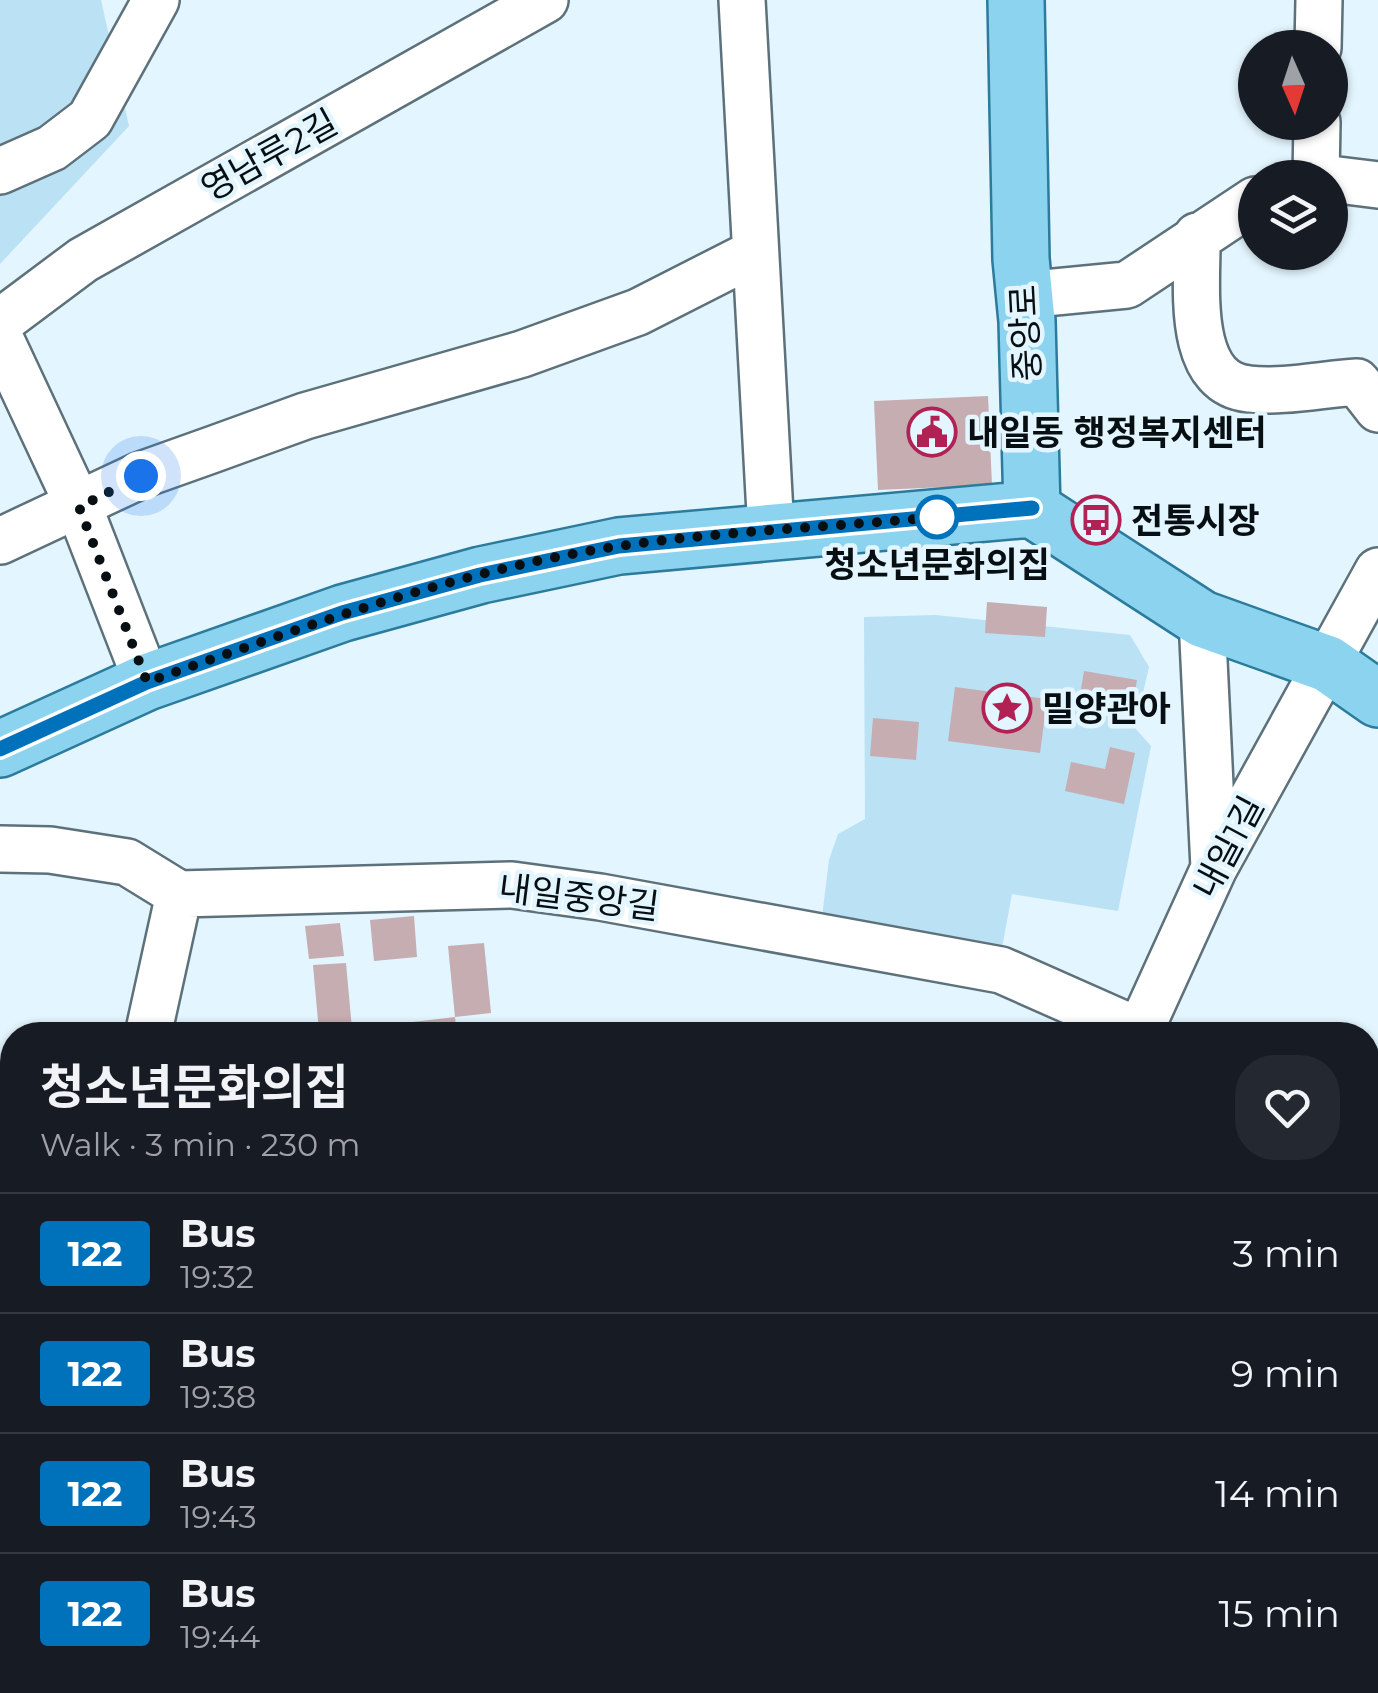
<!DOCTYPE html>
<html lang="en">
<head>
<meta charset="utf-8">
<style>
  body { margin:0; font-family:Montserrat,"Noto Sans KR",sans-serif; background:#242831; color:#f1f3f6; height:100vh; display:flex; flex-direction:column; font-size:38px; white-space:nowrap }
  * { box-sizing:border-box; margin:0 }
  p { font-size:32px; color:#9ea1a6 }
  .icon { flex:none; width:55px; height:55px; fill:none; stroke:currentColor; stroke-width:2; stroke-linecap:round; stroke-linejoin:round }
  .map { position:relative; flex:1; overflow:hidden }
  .drawer { position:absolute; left:0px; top:1022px; width:1380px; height:672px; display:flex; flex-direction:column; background:#171b24; border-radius:40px 40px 0 0; box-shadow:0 2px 8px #0004 }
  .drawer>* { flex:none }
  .badge { padding:0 20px; border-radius:8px; font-size:35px; line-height:65px }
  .needle { width:65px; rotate:177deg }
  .controls { position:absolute; left:1238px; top:30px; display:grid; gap:20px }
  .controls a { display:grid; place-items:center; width:110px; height:110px; border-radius:50%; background:#171b24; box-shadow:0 2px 8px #0004; font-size:50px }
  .you { position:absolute; width:50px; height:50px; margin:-25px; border:8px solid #fff; border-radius:50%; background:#1a73e8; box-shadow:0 0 0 15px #1a73e833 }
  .map>.badge { position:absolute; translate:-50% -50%; box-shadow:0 0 0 5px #fff }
  .round { display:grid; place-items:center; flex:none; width:105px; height:105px; border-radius:40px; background:#242831 }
  .overview { display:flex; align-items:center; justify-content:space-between; height:170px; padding:0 40px }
  h1 { font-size:48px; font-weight:700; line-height:75px }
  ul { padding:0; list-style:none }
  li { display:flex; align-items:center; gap:30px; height:120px; padding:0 40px; border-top:2px solid #363941 }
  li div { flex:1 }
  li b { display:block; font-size:38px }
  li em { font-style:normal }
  li .badge { min-width:110px; font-weight:700; text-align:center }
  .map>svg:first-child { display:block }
  .green { fill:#bbe1f4 }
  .building { fill:#c5adb1 }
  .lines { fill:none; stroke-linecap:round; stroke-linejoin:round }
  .minor-casing { stroke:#5d717b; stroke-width:50 }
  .major-casing { stroke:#2c7b9c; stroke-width:60 }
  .minor { stroke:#fff; stroke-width:45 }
  .major { stroke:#8cd3ef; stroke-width:55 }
  .line-casing { stroke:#fff; stroke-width:22 }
  .line { stroke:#0072bc; stroke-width:15 }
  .walk { stroke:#080f13; stroke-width:10; stroke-dasharray:0 18 }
  .stop-dot { fill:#fff; stroke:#0072bc; stroke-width:5 }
  .labels { text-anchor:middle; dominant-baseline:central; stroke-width:9; stroke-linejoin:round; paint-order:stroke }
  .street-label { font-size:35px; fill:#080f13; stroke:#e3f5fe }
  .poi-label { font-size:35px; font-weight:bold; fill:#080f13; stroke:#e3f5fe; text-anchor:start }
  .stop-label { font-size:35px; font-weight:bold; fill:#080f13; stroke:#e3f5fe }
</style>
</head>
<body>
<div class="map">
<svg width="1378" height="1693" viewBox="0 0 1378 1693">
  <rect width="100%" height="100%" fill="#e3f5fe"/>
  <path class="green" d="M0,0H101L129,126L0,264Z
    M936,615L1130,635L1149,667L1135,728L1151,746L1118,911L1012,894L1001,953L822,917L829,860L838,834L865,819L864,617Z
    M12,1153V1270L0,1273V1157Z
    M12,1670V1682H694L707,1693H0V1672Z"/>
  <path class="building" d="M988,396L992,485L878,490L874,401Z
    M987,602L1047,607L1045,637L985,633Z
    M1084,671L1137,680L1132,709L1079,701Z
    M955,687L1047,699L1040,753L948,741Z
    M873,718L919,722L916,760L870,756Z
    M1110,747L1135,753L1124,804L1065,791L1071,762L1105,769Z
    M414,916L417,957L374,961L370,920Z
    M340,923L344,956L309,959L305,926Z
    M484,943L491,1013L455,1017L448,946Z
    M346,963L352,1029L455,1017L457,1035H352V1029L319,1032L313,965Z
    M12,1512V1576L0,1578V1514Z
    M1042,1682H1112L1102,1693H1053Z
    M1139,1682H1182L1193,1693H1149Z"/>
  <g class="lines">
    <g class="minor-casing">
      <path id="minor" d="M742,0L771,532
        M1318,48L1319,0
        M0,171L52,148L90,119L156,0
        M1316,178L1317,122
        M1330,179L1378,185
        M1197,236C1198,282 1184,383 1249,389C1281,393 1324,384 1357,382L1378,409
        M1024,295L1127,285L1255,200
        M0,322L83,260L545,0
        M0,338L79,507L147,682
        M0,541L141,475L214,449L305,416L522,354L638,312L754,253
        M1202,619L1214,868
        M0,849L50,850L127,862L179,894L512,885L600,897L1001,970L1148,1035
        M148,1035L179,894
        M1138,1035L1214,868L1378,571
        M1368,1211L1378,1220
        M1368,1514L1378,1502
        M715,1682L718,1693
        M822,1682L834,1693
        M1279,1682L1289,1693
        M1225,1693L1231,1682"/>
    </g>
    <g class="major-casing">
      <path id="major" d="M1016,0L1021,259L1027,321L1032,509L1202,619L1328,664L1378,699
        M0,749L147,682L343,613L481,575L619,546L1032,509"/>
    </g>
    <use href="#minor" class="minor"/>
    <use href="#major" class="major"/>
  </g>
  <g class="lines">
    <g class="line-casing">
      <path id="line" d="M0,749L147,682L342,613L480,575L619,546L1032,508"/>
    </g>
    <use href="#line" class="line"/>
    <path class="walk" d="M141,476L79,507L147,682C301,628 457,570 620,546C725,531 832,527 937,517"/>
  </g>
  <defs>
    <g id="civic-ring" transform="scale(2.5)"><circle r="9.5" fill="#e3f5fe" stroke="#b12154" stroke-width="1.5"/><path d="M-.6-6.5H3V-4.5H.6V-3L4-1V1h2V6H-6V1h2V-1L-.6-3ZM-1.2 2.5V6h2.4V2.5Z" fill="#b12154"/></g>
    <g id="bus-ring" transform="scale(2.5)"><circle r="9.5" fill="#e3f5fe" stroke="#b12154" stroke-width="1.5"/><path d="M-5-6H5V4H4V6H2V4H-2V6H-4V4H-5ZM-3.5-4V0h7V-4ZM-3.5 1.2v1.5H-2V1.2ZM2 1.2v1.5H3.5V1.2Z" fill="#b12154"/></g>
    <g id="sight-ring" transform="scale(2.5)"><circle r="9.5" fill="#e3f5fe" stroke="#b12154" stroke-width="1.5"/><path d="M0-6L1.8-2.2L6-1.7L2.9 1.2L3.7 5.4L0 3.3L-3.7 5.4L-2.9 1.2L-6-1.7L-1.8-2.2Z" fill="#b12154"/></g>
  </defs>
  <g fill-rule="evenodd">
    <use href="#civic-ring" x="932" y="432"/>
    <use href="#bus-ring" x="1096" y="520"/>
    <use href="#sight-ring" x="1007" y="708"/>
  </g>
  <circle class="stop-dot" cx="937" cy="517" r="20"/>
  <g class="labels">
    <g class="street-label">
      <text transform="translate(269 155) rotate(-29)">영남루2길</text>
      <text transform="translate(1025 333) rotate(-93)">중앙로</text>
      <text transform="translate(1228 847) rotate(-62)">내일1길</text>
      <text transform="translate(579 897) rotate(7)">내일중앙길</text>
    </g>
    <g class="poi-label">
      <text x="967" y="432">내일동 행정복지센터</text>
      <text x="1131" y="520">전통시장</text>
      <text x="1042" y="708">밀양관아</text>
    </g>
    <g class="stop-label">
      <text x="937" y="564">청소년문화의집</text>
    </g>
  </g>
</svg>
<div class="controls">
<a><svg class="needle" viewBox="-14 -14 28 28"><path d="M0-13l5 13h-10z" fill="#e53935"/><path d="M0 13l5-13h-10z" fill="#9ea1a6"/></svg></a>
<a><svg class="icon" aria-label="layers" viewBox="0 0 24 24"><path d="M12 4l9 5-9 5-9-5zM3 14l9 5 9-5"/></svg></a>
</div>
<div class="you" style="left:141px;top:476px"></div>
<section class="drawer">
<div class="overview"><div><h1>청소년문화의집</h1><p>Walk · 3 min · 230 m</p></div><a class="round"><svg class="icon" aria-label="heart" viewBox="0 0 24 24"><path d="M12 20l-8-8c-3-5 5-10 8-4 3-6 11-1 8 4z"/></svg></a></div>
<ul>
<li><span class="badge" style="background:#0072bc;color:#fff">122</span><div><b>Bus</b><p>19:32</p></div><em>3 min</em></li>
<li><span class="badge" style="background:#0072bc;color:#fff">122</span><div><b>Bus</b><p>19:38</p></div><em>9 min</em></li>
<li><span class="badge" style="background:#0072bc;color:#fff">122</span><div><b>Bus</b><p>19:43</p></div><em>14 min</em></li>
<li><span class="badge" style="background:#0072bc;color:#fff">122</span><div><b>Bus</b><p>19:44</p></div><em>15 min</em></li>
</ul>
</section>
</div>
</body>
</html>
